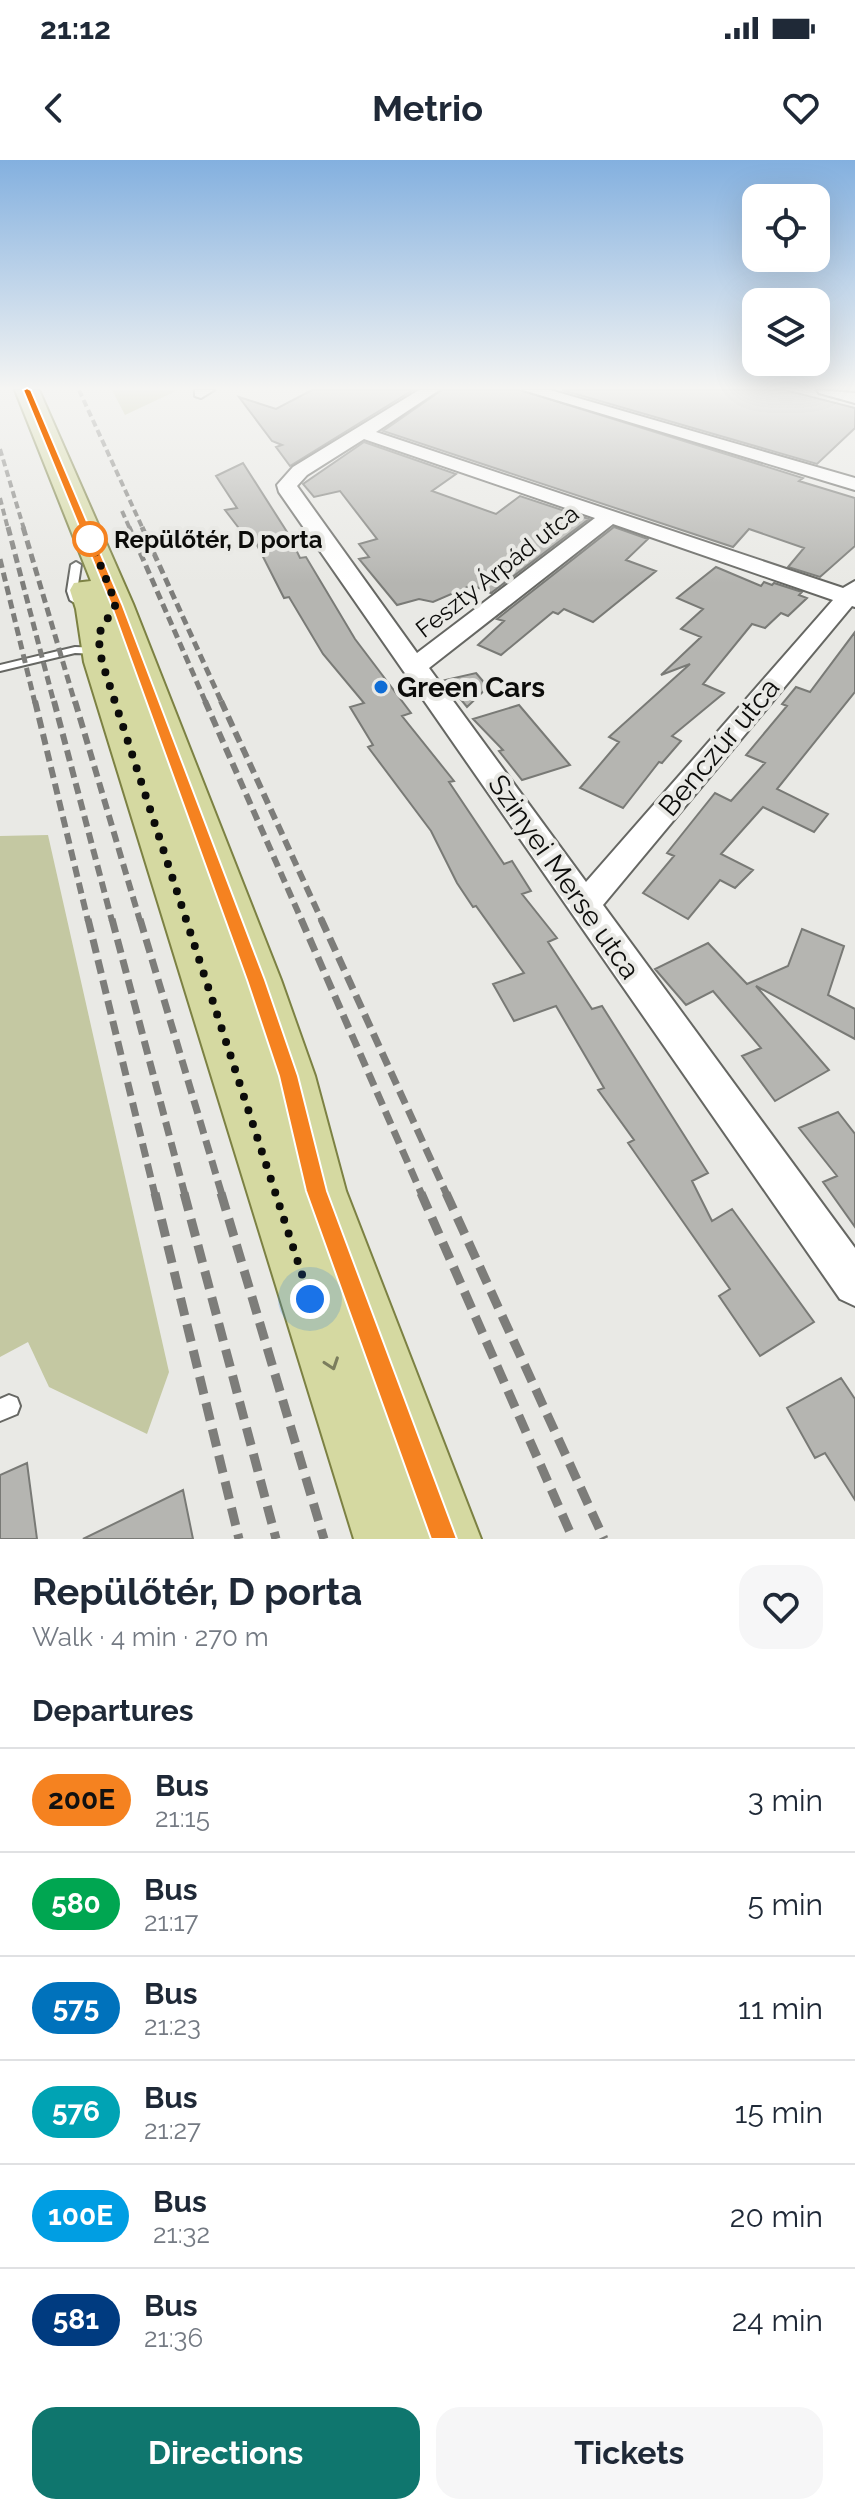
<!DOCTYPE html>
<html lang="en">
<head>
<meta charset="utf-8">
<style>
  body { margin:0; font-family:Raleway,sans-serif; background:#f6f6f7; color:#1f2937; height:100vh; display:flex; flex-direction:column; font-size:30px; white-space:nowrap }
  * { box-sizing:border-box; margin:0 }
  p { font-size:26px; color:#747a83 }
  .icon { flex:none; width:44px; height:44px; fill:none; stroke:currentColor; stroke-width:2; stroke-linecap:round; stroke-linejoin:round }
  .map { position:relative; height:1379px; overflow:hidden }
  .side { display:flex; flex-direction:column; background:#fff; flex:1 }
  .side>* { flex:none }
  .badge { padding:0 16px; border-radius:26px; font-size:28px; line-height:52px }
  .buttons { position:absolute; left:742px; top:24px; display:grid; gap:16px }
  .buttons a { display:grid; place-items:center; width:88px; height:88px; border-radius:16px; background:#fff; box-shadow:0 8px 32px #0002; font-size:40px }
  .you { position:absolute; width:40px; height:40px; margin:-20px; border:6px solid #fff; border-radius:50%; background:#1a73e8; box-shadow:0 0 0 12px #1a73e833 }
  .map>.badge { position:absolute; translate:-50% -50%; box-shadow:0 0 0 4px #fff }
  h2 { padding:0 32px; font-size:30px; line-height:72px }
  .round { display:grid; place-items:center; flex:none; width:84px; height:84px; border-radius:24px; background:#f6f6f7 }
  .summary { display:flex; align-items:center; justify-content:space-between; height:136px; padding:0 32px }
  h1 { font-size:38px; font-weight:700; line-height:60px }
  .primary-button { display:flex; gap:16px; margin-top:auto; padding:16px 32px }
  .primary-button a { flex:1; height:92px; border-radius:24px; background:#0f766e; color:#fff; font-size:32px; font-weight:700; line-height:92px; text-align:center }
  .primary-button a+a { background:#f6f6f7; color:#1f2937 }
  ul { padding:0; list-style:none }
  li { display:flex; align-items:center; gap:24px; height:104px; padding:0 32px; border-top:2px solid #e0e1e3 }
  li div { flex:1 }
  li b { display:block; font-size:30px }
  li em { font-style:normal }
  li .badge { min-width:88px; font-weight:700; text-align:center }
  .status { display:flex; justify-content:space-between; align-items:center; height:56px; padding:0 40px; background:#fff; direction:ltr }
  .status svg { height:22px; fill:currentColor }
  header { display:flex; justify-content:space-between; align-items:center; height:104px; padding:0 32px; background:#fff; font-size:36px; font-weight:700 }
  .map>svg:first-child { display:block }
  .green { fill:#c4c8a2 }
  .building { fill:#b5b5b1; stroke:#797a76; stroke-width:2 }
  .lines { fill:none; stroke-linecap:round; stroke-linejoin:round }
  .lane-casing { stroke:#666763; stroke-width:4 }
  .street-casing { stroke:#666763; stroke-width:4 }
  .primary-casing { stroke:#7c8143; stroke-width:4 }
  .lane { fill:#fff; fill-rule:evenodd }
  .street { fill:#fff; fill-rule:evenodd }
  .primary { fill:#d5d9a1; fill-rule:evenodd }
  .rail-far4 { stroke:#7d7d7a; stroke-width:4; stroke-dasharray:7 4; stroke-linecap:butt }
  .rail-far3 { stroke:#7d7d7a; stroke-width:5; stroke-dasharray:9 5; stroke-linecap:butt }
  .rail-far2 { stroke:#7d7d7a; stroke-width:6; stroke-dasharray:11 6; stroke-linecap:butt }
  .rail-far1 { stroke:#7d7d7a; stroke-width:7; stroke-dasharray:14 7; stroke-linecap:butt }
  .rail { stroke:#7d7d7a; stroke-width:9; stroke-dasharray:18 9; stroke-linecap:butt }
  .oneway { stroke:#7b7d5d }
  .line { fill:#f58220; stroke:#fff; stroke-width:2 }
  .walk { stroke:#0c0c0a; stroke-width:8; stroke-dasharray:0 14.4 }
  .stop-dot { fill:#fff; stroke:#f58220; stroke-width:4 }
  .poi-dot { fill:#0e6cd5; stroke:#e9e9e5; stroke-width:3 }
  .labels { text-anchor:middle; dominant-baseline:central; stroke-width:8; stroke-linejoin:round; paint-order:stroke }
  .far-stop-label { font-size:24px; font-weight:bold; fill:#0c0c0a; stroke:#e9e9e5; text-anchor:start }
  .far-street-label { font-size:24px; fill:#0c0c0a; stroke:#e9e9e5 }
  .poi-label { font-size:28px; font-weight:bold; fill:#0c0c0a; stroke:#e9e9e5; text-anchor:start }
  .street-label { font-size:28px; fill:#0c0c0a; stroke:#e9e9e5 }
</style>
</head>
<body>
<div class="status"><b>21:12</b><svg viewBox="0 0 49 12"><path d="M0 12V9h3v3zM5 12V6h3v6zM10 12V3h3v9zM15 12V0h3v12zM26 1h20v11H26zM47 4h2v5h-2z"/></svg></div>
<header><svg class="icon" aria-label="back" viewBox="0 0 24 24"><path d="M15 5l-7 7 7 7"/></svg>Metrio<svg class="icon" aria-label="heart" viewBox="0 0 24 24"><path d="M12 20l-8-8c-3-5 5-10 8-4 3-6 11-1 8 4z"/></svg></header>
<div class="map">
<svg width="855" height="1379" viewBox="0 0 855 1379">
  <rect width="100%" height="100%" fill="#e9e9e5"/>
  <path class="green" d="M112,230H178L125,255Z
    M48,675L169,1212L147,1274L49,1227L28,1182L0,1197V676Z"/>
  <path class="building" d="M312,230H413L290,306L276,287L282,285L272,281L239,237L276,249Z
    M442,230H520L803,318L799,321L855,338V386L820,417L788,407L804,388L749,369L733,387L383,271Z
    M562,230H785L855,248V268L817,304Z
    M364,282L456,314L432,331L496,354L520,336L589,359L491,433L472,425L433,442L419,439L397,445L359,399L369,397L359,384L377,379L340,331L314,337L303,324Z
    M243,303L289,375L300,398L306,397L355,479L411,553L402,556L454,621L449,622L504,704L512,701L531,731L522,734L557,778L548,782L592,849L602,846L708,1013L692,1021L712,1061L732,1049L814,1162L760,1196L719,1136L730,1129L628,983L634,980L598,930L604,928L556,846L514,861L493,824L524,813L476,746L473,747L457,723L431,671L368,587L373,585L350,547L364,543L323,494L289,437L284,438L256,383L251,384L225,350L237,348L216,316Z
    M614,367L648,379L626,400L656,411L593,462L564,449L558,454L553,452L501,495L478,485L504,461L497,459Z
    M716,407L761,426L764,422L772,425L774,423L802,432L799,435L807,438L788,456L781,453L765,468L752,464L703,524L724,533L672,576L681,581L662,603L659,602L623,648L580,628L619,582L609,577L690,504L661,515L701,477L681,469L703,449L677,438Z
    M855,472V532L777,629L828,654L814,672L763,647L721,694L753,710L735,728L720,720L688,759L643,733L674,696L667,693L715,633L731,641L765,603L746,595L787,546L782,544L796,527L810,532Z
    M476,513L488,527L467,547L445,520Z
    M519,545L558,591L570,605L522,620L499,591L503,590L473,559Z
    M802,769L844,786L828,835L855,849V879L756,826L829,910L775,941L742,896L761,888L713,831L686,845L655,809L708,783L747,824L788,806Z
    M838,952L855,974V1067L823,1022L837,1016L799,968Z
    M841,1218L855,1239V1340L825,1293L815,1298L787,1248Z
    M27,1303L37,1379H0V1315Z
    M183,1330L193,1379H83Z"/>
  <g class="lines">
    <g class="lane-casing">
      <path id="lane" d="M76,402L81,405L77,431L80,440L75,443L70,440L67,431L71,405Z
        M75,487L102,488L108,491L102,494L75,493L0,511V505Z
        M9,1235L17,1238L20,1246L17,1254L0,1261V1239Z"/>
    </g>
    <g class="street-casing">
      <path id="street" d="M195,230H214L201,238L195,236Z
        M419,230H439L376,272L843,428L855,421V447L852,446L603,745L855,1088V1146L840,1139L279,332L277,325L293,307ZM364,279L595,358L417,493L297,326L307,315ZM613,364L833,440L586,722L429,508Z
        M523,230H550L855,318V330Z
        M817,230L855,233V243L819,233Z"/>
    </g>
    <g class="primary-casing">
      <path id="primary" d="M15,230H39L133,444L281,820L315,916L346,1031L481,1379H354L84,502L76,449L70,430L74,423L91,421Z"/>
    </g>
    <use href="#lane" class="lane"/>
    <use href="#street" class="street"/>
    <use href="#primary" class="primary"/>
    <path class="rail-far4" d="M79,230L143,369
      M0,289L24,369
      M0,338L8,369
      M122,351L130,369"/>
    <path class="rail-far3" d="M8,367L54,543
      M23,367L75,543
      M129,367L206,543
      M142,367L222,543
      M0,399L35,543"/>
    <path class="rail-far2" d="M35,541L88,761
      M54,541L112,761
      M75,541L140,761
      M205,541L302,761
      M221,541L322,761"/>
    <path class="rail-far1" d="M88,759L155,1035
      M112,759L185,1035
      M140,759L222,1035
      M301,759L422,1035
      M321,759L447,1035"/>
    <path class="rail" d="M155,1033L239,1379
      M184,1033L276,1379
      M221,1033L324,1379
      M421,1033L573,1379
      M446,1033L604,1379"/>
  </g>
  <defs><path id="oneway-chevron" d="M-2-3.5L2.5 0L-2 3.5" fill="none" stroke-width="1.6" stroke-linecap="round" stroke-linejoin="round" transform="scale(2)"/></defs>
  <use class="oneway" href="#oneway-chevron" transform="translate(332 1204) rotate(71)"/>
  <linearGradient id="sky" x2="0" y2="1"><stop stop-color="#83b0df"/><stop offset="0.54" stop-color="#f5f5f3"/><stop offset="1" stop-color="#f5f5f3" stop-opacity="0"/></linearGradient>
  <rect width="855" height="423" fill="url(#sky)"/>
  <path class="line" d="M27,228L31,230L122,444L265,820L298,916L327,1031L457,1379H431L306,1031L279,916L247,820L111,444L23,230Z"/>
  <g class="lines">
    <path class="walk" d="M90,379L116,444L98,475L102,502L310,1139"/>
  </g>
  <circle class="stop-dot" cx="90" cy="379" r="16"/>
  <circle class="poi-dot" cx="381" cy="527" r="8"/>
  <g class="labels">
    <g class="far-stop-label">
      <text x="114" y="379">Repülőtér, D porta</text>
    </g>
    <g class="far-street-label">
      <text transform="translate(497 411) rotate(-38)">Feszty Árpád utca</text>
    </g>
    <g class="poi-label">
      <text x="397" y="527">Green Cars</text>
    </g>
    <g class="street-label">
      <text transform="translate(719 587) rotate(-50)">Benczúr utca</text>
      <text transform="translate(564 717) rotate(55)">Szinyei Merse utca</text>
    </g>
  </g>
</svg>
<div class="buttons">
<a><svg class="icon" aria-label="locate" viewBox="0 0 24 24"><circle cx="12" cy="12" r="6"/><path d="M12 2v4M12 18v4M2 12h4M18 12h4"/></svg></a>
<a><svg class="icon" aria-label="layers" viewBox="0 0 24 24"><path d="M12 4l9 5-9 5-9-5zM3 14l9 5 9-5"/></svg></a>
</div>
<div class="you" style="left:310px;top:1139px"></div>
</div>
<section class="side">
<div class="summary"><div><h1>Repülőtér, D porta</h1><p>Walk · 4 min · 270 m</p></div><a class="round"><svg class="icon" aria-label="heart" viewBox="0 0 24 24"><path d="M12 20l-8-8c-3-5 5-10 8-4 3-6 11-1 8 4z"/></svg></a></div>
<h2>Departures</h2>
<ul>
<li><span class="badge" style="background:#f58220;color:#111">200E</span><div><b>Bus</b><p>21:15</p></div><em>3 min</em></li>
<li><span class="badge" style="background:#00a651;color:#fff">580</span><div><b>Bus</b><p>21:17</p></div><em>5 min</em></li>
<li><span class="badge" style="background:#0072bc;color:#fff">575</span><div><b>Bus</b><p>21:23</p></div><em>11 min</em></li>
<li><span class="badge" style="background:#00a3b4;color:#fff">576</span><div><b>Bus</b><p>21:27</p></div><em>15 min</em></li>
<li><span class="badge" style="background:#009ee3;color:#fff">100E</span><div><b>Bus</b><p>21:32</p></div><em>20 min</em></li>
<li><span class="badge" style="background:#003b80;color:#fff">581</span><div><b>Bus</b><p>21:36</p></div><em>24 min</em></li>
</ul>
<div class="primary-button"><a>Directions</a><a>Tickets</a></div>
</section>
</body>
</html>
